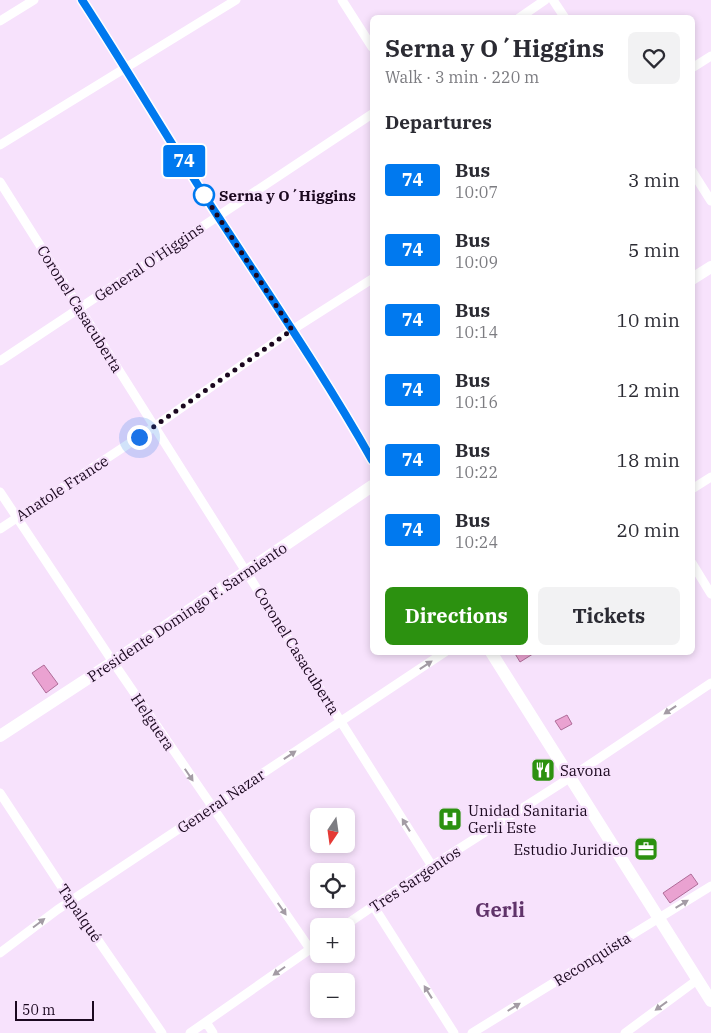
<!DOCTYPE html>
<html lang="en">
<head>
<meta charset="utf-8">
<style>
  body { margin:0; font-family:"IBM Plex Serif",serif; background:#f2f2f3; color:#2b2b33; height:100vh; display:flex; flex-direction:column; font-size:19px; white-space:nowrap }
  * { box-sizing:border-box; margin:0 }
  p { font-size:16px; color:#7c7c81 }
  .icon { flex:none; width:28px; height:28px; fill:none; stroke:currentColor; stroke-width:2; stroke-linecap:round; stroke-linejoin:round }
  .map { position:relative; flex:1; overflow:hidden }
  .panel { position:absolute; left:370px; top:15px; width:325px; height:640px; display:flex; flex-direction:column; background:#fff; border-radius:8px; box-shadow:0 2px 8px #0003 }
  .panel>* { flex:none }
  .badge { padding:0 10px; border-radius:4px; font-size:18px; line-height:32px }
  .needle { width:32px; rotate:193deg }
  .controls { position:absolute; left:310px; top:808px; display:grid; gap:10px }
  .controls a { display:grid; place-items:center; width:45px; height:45px; border-radius:8px; background:#fff; box-shadow:0 2px 8px #0003; font-size:25px }
  .scale { position:absolute; left:15px; bottom:12px; width:79px; box-sizing:border-box; padding-left:5px; border:2px solid #1b081f; border-top:0; font-size:14px; line-height:18px; white-space:nowrap; color:#1b081f; -webkit-text-stroke:4px #f7e2fc; paint-order:stroke }
  .you { position:absolute; width:25px; height:25px; margin:-12px; border:4px solid #fff; border-radius:50%; background:#1a73e8; box-shadow:0 0 0 8px #1a73e833 }
  .map>.badge { position:absolute; translate:-50% -50%; box-shadow:0 0 0 2px #fff }
  h2 { padding:0 15px; font-size:19px; line-height:45px }
  .round { display:grid; place-items:center; flex:none; width:52px; height:52px; border-radius:8px; background:#f2f2f3 }
  .overview { display:flex; align-items:center; justify-content:space-between; height:85px; padding:0 15px }
  h1 { font-size:24px; font-weight:800; line-height:38px }
  .action { display:flex; gap:10px; margin-top:auto; padding:10px 15px }
  .action a { flex:1; height:58px; border-radius:8px; background:#2c9110; color:#fff; font-size:20px; font-weight:800; line-height:58px; text-align:center }
  .action a+a { background:#f2f2f3; color:#2b2b33 }
  ul { padding:0; list-style:none }
  li { display:flex; align-items:center; gap:15px; height:70px; padding:0 15px }
  li div { flex:1 }
  li b { display:block; font-size:19px }
  li em { font-style:normal }
  li .badge { min-width:55px; font-weight:700; text-align:center }
  .map>svg:first-child { display:block }
  .building { fill:#eaa2d1; stroke:#af6c99 }
  .lines { fill:none; stroke-linecap:round; stroke-linejoin:round }
  .street { stroke:#fff; stroke-width:9 }
  .secondary { stroke:#fff; stroke-width:12 }
  .oneway { fill:#a49ca5 }
  .line-casing { stroke:#fff; stroke-width:11 }
  .line { stroke:#0079ef; stroke-width:8 }
  .walk { stroke:#1b081f; stroke-width:5; stroke-dasharray:0 9 }
  .stop-dot { fill:#fff; stroke:#0079ef; stroke-width:2.5 }
  .labels { text-anchor:middle; dominant-baseline:central; stroke-width:4.5; stroke-linejoin:round; paint-order:stroke }
  .stop-label { font-size:15px; font-weight:bold; fill:#1b081f; stroke:#f7e2fc; text-anchor:start }
  .street-label { font-size:15px; fill:#1b081f; stroke:#f7e2fc }
  .poi-label { font-size:15px; fill:#1b081f; stroke:#f7e2fc; text-anchor:start }
  .district-label { font-size:20px; font-weight:bold; fill:#60336a; stroke:#f7e2fc }
</style>
</head>
<body>
<div class="map">
<svg width="711" height="1033" viewBox="0 0 711 1033">
  <rect width="100%" height="100%" fill="#f7e2fc"/>
  <path class="building" d="M514,652H536L520,662Z
    M44,665L58,684L46,693L32,673Z
    M567,715L572,724L561,730L555,721Z
    M651,839L657,848L641,859L635,850Z
    M691,874L698,884L670,903L663,893Z"/>
  <g class="lines">
    <path class="street" d="M82,0C129,72 172,146 219,218C271,298 325,377 372,460
      M342,0L372,47
      M553,0L565,18
      M519,18L545,0
      M0,21L34,0
      M692,68L711,56
      M0,145L236,0
      M692,171L711,201
      M0,182L432,866
      M0,361L372,114
      M692,489L711,477
      M0,492L113,662L310,949
      M0,529L154,427L292,330L372,279
      M692,563L711,594
      M0,793L71,901L162,1033
      M374,907L454,1033
      M344,926L432,866L571,777L711,683
      M0,953L57,910L445,652
      M206,1022L213,1033
      M190,1033L319,943
      M472,1033L711,886
      M625,1033L697,980"/>
    <path class="secondary" d="M692,279L711,267
      M491,652L711,1001
      M0,736L113,662L372,486"/>
  </g>
  <defs><path id="oneway-solid" d="M-6-.8H1V-3.2L6.5 0L1 3.2V.8H-6Z" transform="scale(1.25)"/></defs>
  <g class="oneway">
    <use href="#oneway-solid" transform="translate(426 665) rotate(-33)"/>
    <use href="#oneway-solid" transform="translate(670 710) rotate(146)"/>
    <use href="#oneway-solid" transform="translate(290 755) rotate(-34)"/>
    <use href="#oneway-solid" transform="translate(189 775) rotate(56)"/>
    <use href="#oneway-solid" transform="translate(406 825) rotate(-122)"/>
    <use href="#oneway-solid" transform="translate(682 904) rotate(-31)"/>
    <use href="#oneway-solid" transform="translate(282 909) rotate(55)"/>
    <use href="#oneway-solid" transform="translate(39 923) rotate(-37)"/>
    <use href="#oneway-solid" transform="translate(279 971) rotate(145)"/>
    <use href="#oneway-solid" transform="translate(428 992) rotate(-122)"/>
    <use href="#oneway-solid" transform="translate(661 1006) rotate(144)"/>
    <use href="#oneway-solid" transform="translate(514 1007) rotate(-32)"/>
  </g>
  <g class="lines">
    <g class="line-casing">
      <path id="line" d="M82,0C129,72 172,146 219,218C271,298 325,377 372,460"/>
    </g>
    <use href="#line" class="line"/>
    <path class="walk" d="M139,437L292,330L204,195"/>
  </g>
  <defs>
    <g id="restaurant-square" transform="scale(1.25)"><rect x="-9" y="-9" width="18" height="18" rx="4" fill="#2c9110" stroke="#f7e2fc"/><path d="M-5-6h1v4h1v-4h1v4h1v-4h1v5L-1.5 .5V6h-2V.5L-5-1ZM5-6V6H3V1.5H1.5Q1.5-4 5-6Z" fill="#fff"/></g>
    <g id="hospital-square" transform="scale(1.25)"><rect x="-9" y="-9" width="18" height="18" rx="4" fill="#2c9110" stroke="#f7e2fc"/><path d="M-5-5h3v3.5h4V-5h3V5h-3V1.5h-4V5h-3Z" fill="#fff"/></g>
    <g id="office-square" transform="scale(1.25)"><rect x="-9" y="-9" width="18" height="18" rx="4" fill="#2c9110" stroke="#f7e2fc"/><path d="M-6-3h4V-5.5h4V-3h4V5H-6ZM-1-4.5V-3h2v-1.5ZM-6 0V1H6V0Z" fill="#fff"/></g>
  </defs>
  <g fill-rule="evenodd">
    <use href="#restaurant-square" x="543" y="770"/>
    <use href="#hospital-square" x="450" y="819"/>
    <use href="#office-square" x="646" y="849"/>
  </g>
  <circle class="stop-dot" cx="204" cy="195" r="10"/>
  <g class="labels">
    <g class="stop-label">
      <text x="219" y="195">Serna y O´Higgins</text>
    </g>
    <g class="street-label">
      <text transform="translate(149 262) rotate(-34)">General O'Higgins</text>
      <text transform="translate(80 309) rotate(58)">Coronel Casacuberta</text>
      <text transform="translate(62 488) rotate(-33)">Anatole France</text>
      <text transform="translate(187 612) rotate(-34)">Presidente Domingo F. Sarmiento</text>
      <text transform="translate(297 651) rotate(58)">Coronel Casacuberta</text>
      <text transform="translate(153 722) rotate(56)">Helguera</text>
      <text transform="translate(221 801) rotate(-34)">General Nazar</text>
      <text transform="translate(415 879) rotate(-34)">Tres Sargentos</text>
      <text transform="translate(80 913) rotate(56)">Tapalqué</text>
      <text transform="translate(592 959) rotate(-32)">Reconquista</text>
    </g>
    <g class="poi-label">
      <text x="560" y="770">Savona</text>
      <text x="468" y="810">Unidad Sanitaria<tspan x="468" dy="17">Gerli Este</tspan></text>
      <text x="628" y="849" text-anchor="end">Estudio Juridico</text>
    </g>
    <g class="district-label">
      <text x="500" y="909">Gerli</text>
    </g>
  </g>
</svg>
<div class="controls">
<a><svg class="needle" viewBox="-14 -14 28 28"><path d="M0-13l5 13h-10z" fill="#e53935"/><path d="M0 13l5-13h-10z" fill="#7c7c81"/></svg></a>
<a><svg class="icon" aria-label="locate" viewBox="0 0 24 24"><circle cx="12" cy="12" r="6"/><path d="M12 2v4M12 18v4M2 12h4M18 12h4"/></svg></a>
<a>+</a>
<a>−</a>
</div>
<div class="scale">50 m</div>
<div class="you" style="left:139px;top:437px"></div>
<b class="badge" style="left:184px;top:161px;background:#0079ef;color:#fff">74</b>
<section class="panel">
<div class="overview"><div><h1>Serna y O´Higgins</h1><p>Walk · 3 min · 220 m</p></div><a class="round"><svg class="icon" aria-label="heart" viewBox="0 0 24 24"><path d="M12 20l-8-8c-3-5 5-10 8-4 3-6 11-1 8 4z"/></svg></a></div>
<h2>Departures</h2>
<ul>
<li><span class="badge" style="background:#0079ef;color:#fff">74</span><div><b>Bus</b><p>10:07</p></div><em>3 min</em></li>
<li><span class="badge" style="background:#0079ef;color:#fff">74</span><div><b>Bus</b><p>10:09</p></div><em>5 min</em></li>
<li><span class="badge" style="background:#0079ef;color:#fff">74</span><div><b>Bus</b><p>10:14</p></div><em>10 min</em></li>
<li><span class="badge" style="background:#0079ef;color:#fff">74</span><div><b>Bus</b><p>10:16</p></div><em>12 min</em></li>
<li><span class="badge" style="background:#0079ef;color:#fff">74</span><div><b>Bus</b><p>10:22</p></div><em>18 min</em></li>
<li><span class="badge" style="background:#0079ef;color:#fff">74</span><div><b>Bus</b><p>10:24</p></div><em>20 min</em></li>
</ul>
<div class="action"><a>Directions</a><a>Tickets</a></div>
</section>
</div>
</body>
</html>
